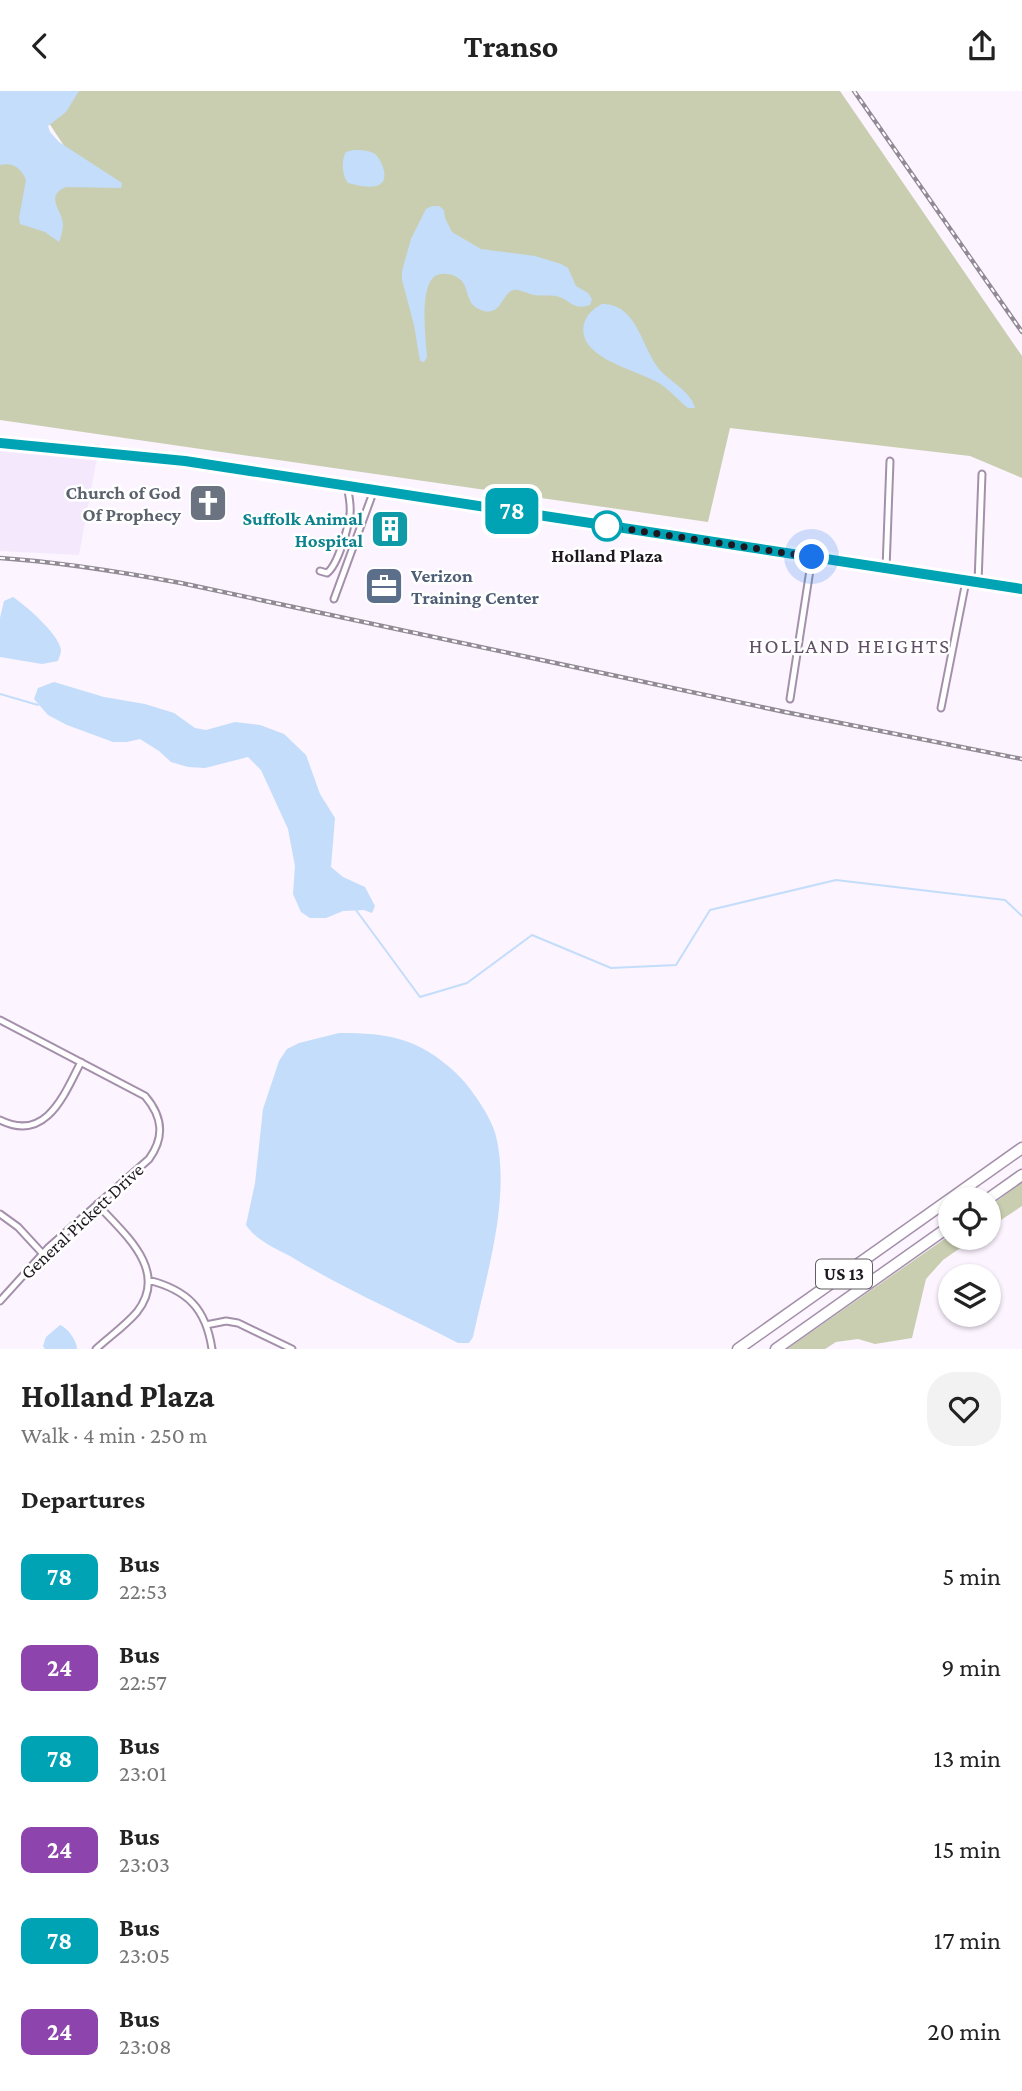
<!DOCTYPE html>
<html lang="en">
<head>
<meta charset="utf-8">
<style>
  body { margin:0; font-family:"Crimson Pro",serif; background:#f2f2f2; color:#222; height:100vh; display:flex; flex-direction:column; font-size:26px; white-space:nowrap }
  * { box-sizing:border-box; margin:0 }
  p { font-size:23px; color:#767676 }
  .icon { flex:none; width:38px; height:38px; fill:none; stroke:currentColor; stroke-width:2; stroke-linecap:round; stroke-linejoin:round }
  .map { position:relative; height:1258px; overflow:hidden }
  .drawer { display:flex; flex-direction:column; background:#fff; flex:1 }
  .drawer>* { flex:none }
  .badge { padding:0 14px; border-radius:10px; font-size:24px; line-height:46px }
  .tools { position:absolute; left:938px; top:1096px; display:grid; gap:14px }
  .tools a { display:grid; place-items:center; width:63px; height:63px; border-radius:50%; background:#fff; box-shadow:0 2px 5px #0004; font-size:35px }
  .you { position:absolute; width:35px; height:35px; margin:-18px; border:5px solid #fff; border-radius:50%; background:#1a73e8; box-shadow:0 0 0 10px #1a73e833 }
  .map>.badge { position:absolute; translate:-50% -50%; box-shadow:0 0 0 4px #fff }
  h2 { padding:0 21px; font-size:26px; line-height:63px }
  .round { display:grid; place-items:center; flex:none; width:74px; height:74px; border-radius:28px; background:#f2f2f2 }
  .overview { display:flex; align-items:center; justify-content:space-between; height:119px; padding:0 21px }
  h1 { font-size:33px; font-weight:700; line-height:52px }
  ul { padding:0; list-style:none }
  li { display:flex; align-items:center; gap:21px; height:91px; padding:0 21px }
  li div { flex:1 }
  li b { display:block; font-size:26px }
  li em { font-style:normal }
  li .badge { min-width:77px; font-weight:700; text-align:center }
  header { display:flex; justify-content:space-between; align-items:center; height:91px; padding:0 21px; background:#fff; font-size:32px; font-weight:700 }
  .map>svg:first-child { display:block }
  .industrial { fill:#f4e8fc }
  .green { fill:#caceb1 }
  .water { fill:#c3ddfa }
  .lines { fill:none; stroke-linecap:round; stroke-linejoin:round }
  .stream { stroke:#c3ddfa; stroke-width:2 }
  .street-casing { stroke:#a490aa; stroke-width:9 }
  .primary-casing { stroke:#a490aa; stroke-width:12 }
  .highway-casing { stroke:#a490aa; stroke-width:13 }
  .street { stroke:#fff; stroke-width:5 }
  .primary { stroke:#fff; stroke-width:9 }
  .highway { stroke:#fff; stroke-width:10 }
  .rail-casing { stroke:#928b95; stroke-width:4.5 }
  .rail { stroke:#fff; stroke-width:2; stroke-dasharray:5; stroke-linecap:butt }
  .line-casing { stroke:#fff; stroke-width:16 }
  .line { stroke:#00a3b4; stroke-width:10 }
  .walk { stroke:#1f1821; stroke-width:7; stroke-dasharray:0 12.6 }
  .stop-dot { fill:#fff; stroke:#00a3b4; stroke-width:3.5 }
  .labels { text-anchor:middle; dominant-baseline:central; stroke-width:5; stroke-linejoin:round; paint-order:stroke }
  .shield { fill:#fff; stroke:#625d64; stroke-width:2 }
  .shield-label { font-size:18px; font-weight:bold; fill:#1f1821 }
  .worship-label { font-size:19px; font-weight:bold; fill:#5b616d; stroke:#fff; text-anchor:end }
  .culture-label { font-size:19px; font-weight:bold; fill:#0d838f; stroke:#fff; text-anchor:end }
  .stop-label { font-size:19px; font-weight:bold; fill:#1f1821; stroke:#fff }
  .service-label { font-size:19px; font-weight:bold; fill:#4e5e75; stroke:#fff; text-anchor:start }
  .street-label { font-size:19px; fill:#1f1821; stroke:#fff }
  .neighbourhood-label { font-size:21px; letter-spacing:2px; fill:#604f66; stroke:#fff }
</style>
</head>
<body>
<header><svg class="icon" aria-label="back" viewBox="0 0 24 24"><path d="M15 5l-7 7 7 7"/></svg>Transo<svg class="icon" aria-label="share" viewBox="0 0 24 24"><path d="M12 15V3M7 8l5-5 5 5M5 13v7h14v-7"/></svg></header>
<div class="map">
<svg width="1022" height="1258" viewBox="0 0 1022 1258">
  <rect width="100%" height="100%" fill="#fcf4ff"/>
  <path class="industrial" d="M0,358L97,367L79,464L0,460Z"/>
  <path class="green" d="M70,0H840L1022,265V387L970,365L730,337L708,431L0,329V64H70L45,26Z
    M1022,1091V1115L989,1137V1116Z
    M950,1144V1146H976L943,1169L926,1188L912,1247L875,1253L858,1248L836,1251L825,1258H787Z"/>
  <path class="water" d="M0,0H79L66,21L48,35L50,41L59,51L122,92L121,97L66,96C44,105 62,119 63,133C63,139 61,146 59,151L45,141L20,133L19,127L26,89C21,77 13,71 0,74Z
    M353,59C360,59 369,59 375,63C383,70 391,92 376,95C368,97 355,94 348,92C342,84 341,69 346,61Z
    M432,115H439L444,119L445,127L452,141L481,158L535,165L561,173L568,177L576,195L588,202L592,208L590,214C571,220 571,208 556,205C549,204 541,205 534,204C528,203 519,198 514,199C501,202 502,227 481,219C465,213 470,199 461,189C455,184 449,182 441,183C417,185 426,248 427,266L424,271L420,270L414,234L402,189V180L411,148L426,118Z
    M602,213C638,212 642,260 661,280C672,292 691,301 695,317H688C678,309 670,299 659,292C638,279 576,267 584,233C586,224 594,217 602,213Z
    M13,506C25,514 59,543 61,559C61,563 59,566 58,570L42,573L0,566V527L4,510Z
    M54,591L104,606L145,613L174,622L195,637L206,639L235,631L260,634L284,643L306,664L320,703L335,727L331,776L343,786L365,796L375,815L372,822L364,819L343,820L326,827H310L301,821L293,803L295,775L288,738L261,679L248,666L205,677L188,676L171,671L159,660L140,648L127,651H113L67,634L48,624L34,608L38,597Z
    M339,942C390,942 418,947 456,982C470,995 492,1027 496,1045C511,1108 486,1185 473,1246L469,1252H458C402,1223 344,1198 290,1165C275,1157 256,1149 246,1134L255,1092L263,1018L279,970L287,958L299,952Z
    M60,1234C68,1237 77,1250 77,1258H45L43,1255L46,1246Z"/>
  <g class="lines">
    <path class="stream" d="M0,603L38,614
      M356,819L420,906L467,892L532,844L611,877L676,874L710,819L836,789L1005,809L1022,825"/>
    <g class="street-casing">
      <path id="street" d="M886,478L890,370
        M320,480L327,482C338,474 348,437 350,423C351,414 349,404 347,395
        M978,492L982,383
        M334,508L374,399
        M790,608L812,466
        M941,617L966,490
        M0,929L145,1005C163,1026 165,1046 149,1068L48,1157L0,1210
        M0,1029C46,1052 64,1004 81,971
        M0,1123L18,1136L42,1162
        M148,1189C188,1199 206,1218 212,1258
        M206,1234L226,1230L238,1232L292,1258
        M96,1258C109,1246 125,1235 137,1221C170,1179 123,1142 97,1113"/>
    </g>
    <g class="primary-casing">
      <path id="primary" d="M0,352L101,360L203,373L1022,498"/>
    </g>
    <g class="highway-casing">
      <path id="highway" d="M950,1108L1022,1057
        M988,1108L1022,1084
        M738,1258L950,1108
        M776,1258L950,1135"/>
    </g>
    <use href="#street" class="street"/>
    <use href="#primary" class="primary"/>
    <use href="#highway" class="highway"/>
    <g class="rail-casing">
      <path id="rail" d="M854,0L1022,241
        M0,467C61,471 121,481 181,492L785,621L1022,668"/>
    </g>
    <use href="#rail" class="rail"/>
  </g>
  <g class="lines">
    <g class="line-casing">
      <path id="line" d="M0,352L185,370L1022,498"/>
    </g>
    <use href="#line" class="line"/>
    <path class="walk" d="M607,435L812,466"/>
  </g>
  <defs>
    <g id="church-square" transform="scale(2.0125)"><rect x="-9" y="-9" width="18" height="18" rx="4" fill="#6b7280" stroke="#fff"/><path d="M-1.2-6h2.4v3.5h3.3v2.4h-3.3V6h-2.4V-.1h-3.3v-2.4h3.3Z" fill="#fff"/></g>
    <g id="building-square" transform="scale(2.0125)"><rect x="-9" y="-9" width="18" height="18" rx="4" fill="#0f9aa8" stroke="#fff"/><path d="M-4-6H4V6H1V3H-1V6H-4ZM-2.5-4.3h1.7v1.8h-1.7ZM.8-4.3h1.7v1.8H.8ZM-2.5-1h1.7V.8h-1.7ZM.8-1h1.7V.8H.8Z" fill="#fff"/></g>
    <g id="office-square" transform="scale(2.0125)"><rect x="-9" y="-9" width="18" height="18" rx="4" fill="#5c6f8a" stroke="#fff"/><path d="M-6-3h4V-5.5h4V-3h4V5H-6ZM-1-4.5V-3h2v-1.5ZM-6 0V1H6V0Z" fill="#fff"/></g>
  </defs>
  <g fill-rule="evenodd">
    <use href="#church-square" x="208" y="412"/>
    <use href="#building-square" x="390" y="438"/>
    <use href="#office-square" x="384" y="495"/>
  </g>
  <circle class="stop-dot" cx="607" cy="435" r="14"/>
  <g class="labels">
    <rect class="shield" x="816" y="1168.5" width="56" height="29" rx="5"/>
    <g class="shield-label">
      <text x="844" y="1183">US 13</text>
    </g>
    <g class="worship-label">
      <text x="181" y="401">Church of God<tspan x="181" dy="22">Of Prophecy</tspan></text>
    </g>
    <g class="culture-label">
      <text x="363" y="427">Suffolk Animal<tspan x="363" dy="22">Hospital</tspan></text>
    </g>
    <g class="stop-label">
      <text x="607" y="464">Holland Plaza</text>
    </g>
    <g class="service-label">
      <text x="411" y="484">Verizon<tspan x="411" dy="22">Training Center</tspan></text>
    </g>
    <g class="street-label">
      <text transform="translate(82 1130) rotate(-43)">General Pickett Drive</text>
    </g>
    <g class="neighbourhood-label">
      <text x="850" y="555">HOLLAND HEIGHTS</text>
    </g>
  </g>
</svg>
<div class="tools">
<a><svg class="icon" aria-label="locate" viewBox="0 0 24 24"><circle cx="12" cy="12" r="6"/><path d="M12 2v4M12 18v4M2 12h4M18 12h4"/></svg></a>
<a><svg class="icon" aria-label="layers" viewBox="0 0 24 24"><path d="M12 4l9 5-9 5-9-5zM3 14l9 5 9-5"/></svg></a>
</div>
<div class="you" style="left:812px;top:466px"></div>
<b class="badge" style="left:512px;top:420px;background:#00a3b4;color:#fff">78</b>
</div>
<section class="drawer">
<div class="overview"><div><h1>Holland Plaza</h1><p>Walk · 4 min · 250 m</p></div><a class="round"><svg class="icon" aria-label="heart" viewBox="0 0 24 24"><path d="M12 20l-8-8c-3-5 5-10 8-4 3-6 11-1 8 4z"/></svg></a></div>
<h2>Departures</h2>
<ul>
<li><span class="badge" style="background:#00a3b4;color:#fff">78</span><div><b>Bus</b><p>22:53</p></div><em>5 min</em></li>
<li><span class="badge" style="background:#8e44ad;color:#fff">24</span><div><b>Bus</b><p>22:57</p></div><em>9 min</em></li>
<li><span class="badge" style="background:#00a3b4;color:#fff">78</span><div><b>Bus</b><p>23:01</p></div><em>13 min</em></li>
<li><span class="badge" style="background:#8e44ad;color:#fff">24</span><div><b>Bus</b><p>23:03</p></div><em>15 min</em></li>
<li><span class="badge" style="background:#00a3b4;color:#fff">78</span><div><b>Bus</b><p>23:05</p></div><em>17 min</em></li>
<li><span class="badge" style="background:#8e44ad;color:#fff">24</span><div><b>Bus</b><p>23:08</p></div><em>20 min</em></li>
</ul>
</section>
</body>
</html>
